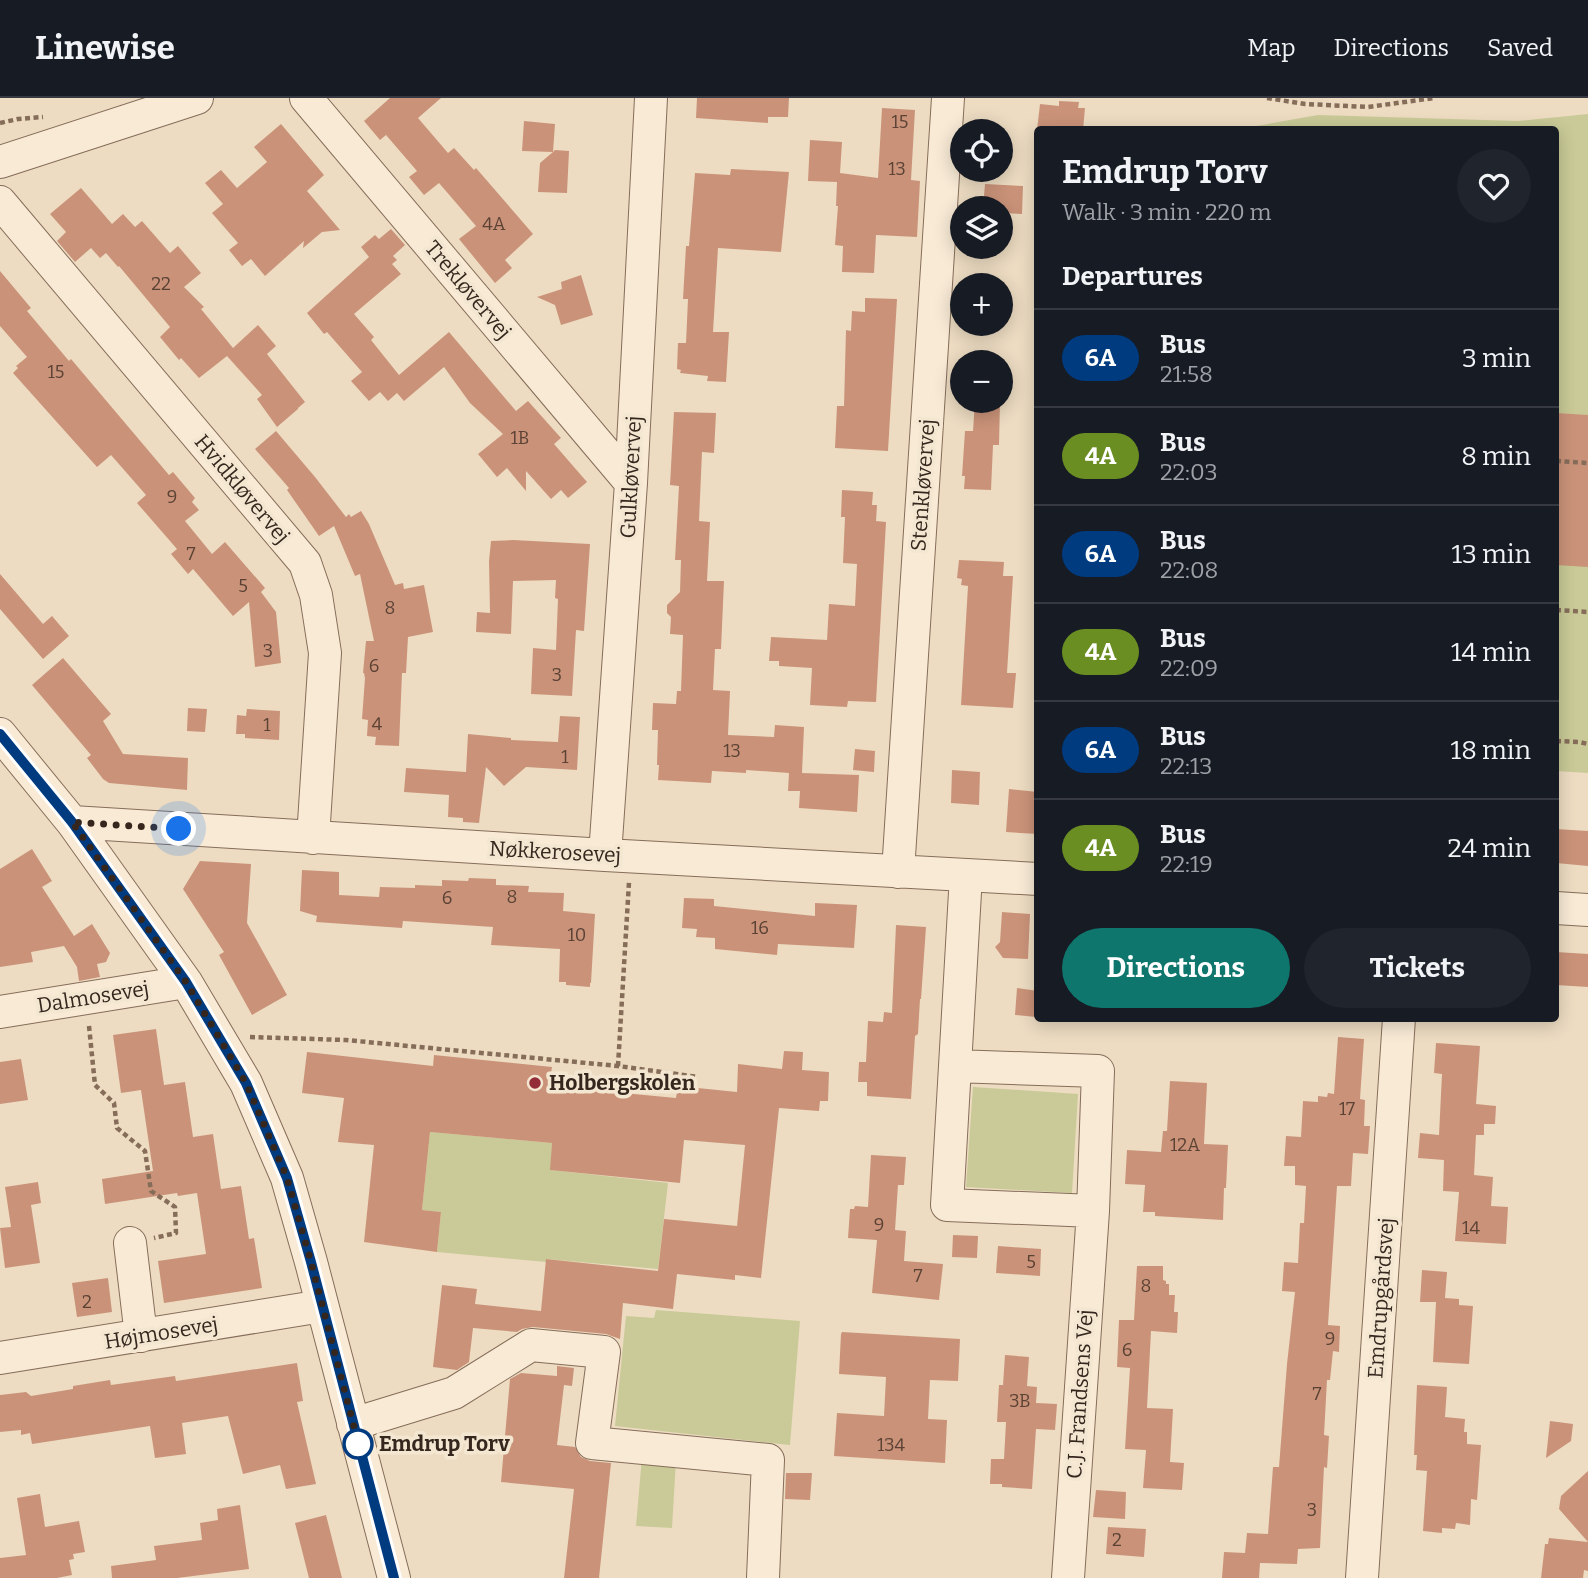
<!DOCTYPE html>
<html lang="en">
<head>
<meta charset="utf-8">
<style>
  body { margin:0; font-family:Bitter,serif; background:#20242c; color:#f1f3f6; height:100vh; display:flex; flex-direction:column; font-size:26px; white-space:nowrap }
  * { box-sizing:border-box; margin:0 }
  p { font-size:23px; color:#9ea1a6 }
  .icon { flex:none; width:38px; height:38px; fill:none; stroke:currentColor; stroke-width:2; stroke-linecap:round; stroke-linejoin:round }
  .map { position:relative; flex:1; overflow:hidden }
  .sheet { position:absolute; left:1034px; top:28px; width:525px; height:896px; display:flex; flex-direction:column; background:#171b24; border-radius:7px; box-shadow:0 4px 18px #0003 }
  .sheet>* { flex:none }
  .badge { padding:0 14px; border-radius:23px; font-size:24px; line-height:46px }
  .fabs { position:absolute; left:950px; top:21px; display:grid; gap:14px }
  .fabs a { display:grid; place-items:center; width:63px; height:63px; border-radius:50%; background:#171b24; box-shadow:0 4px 18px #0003; font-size:35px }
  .you { position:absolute; width:35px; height:35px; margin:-18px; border:5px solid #fff; border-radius:50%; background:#1a73e8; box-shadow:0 0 0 10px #1a73e833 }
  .map>.badge { position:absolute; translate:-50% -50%; box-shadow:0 0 0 4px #fff }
  h2 { padding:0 28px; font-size:26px; line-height:63px }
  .round { display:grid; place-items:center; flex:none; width:74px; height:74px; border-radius:37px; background:#20242c }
  .summary { display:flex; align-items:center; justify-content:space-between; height:119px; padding:0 28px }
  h1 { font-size:33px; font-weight:700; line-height:52px }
  .button { display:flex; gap:14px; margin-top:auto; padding:14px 28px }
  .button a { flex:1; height:80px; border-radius:42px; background:#0f766e; color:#fff; font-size:28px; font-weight:700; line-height:80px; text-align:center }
  .button a+a { background:#20242c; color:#f1f3f6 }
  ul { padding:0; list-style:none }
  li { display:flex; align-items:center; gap:21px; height:98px; padding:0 28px; border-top:2px solid #363941 }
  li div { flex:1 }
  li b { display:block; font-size:26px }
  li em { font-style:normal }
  li .badge { min-width:77px; font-weight:700; text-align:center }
  header { display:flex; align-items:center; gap:42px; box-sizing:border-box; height:98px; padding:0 35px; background:#171b24; border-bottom:2px solid #363941 }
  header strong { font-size:33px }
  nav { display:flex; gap:38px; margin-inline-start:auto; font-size:24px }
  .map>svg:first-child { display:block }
  .green { fill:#c9ca97 }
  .building { fill:#ca9379 }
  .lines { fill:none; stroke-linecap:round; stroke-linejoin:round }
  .minor-casing { stroke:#866d5a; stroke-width:34 }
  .path { stroke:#866d5a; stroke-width:4.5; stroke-dasharray:5 3.5; stroke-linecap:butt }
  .minor { stroke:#f8ead5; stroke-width:32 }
  .line-casing { stroke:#fff; stroke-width:16 }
  .line { stroke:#003b80; stroke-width:10 }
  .walk { stroke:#36271e; stroke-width:7; stroke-dasharray:0 12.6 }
  .poi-dot { fill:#932c37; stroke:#f4e7d2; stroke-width:2.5 }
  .stop-dot { fill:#fff; stroke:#003b80; stroke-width:3.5 }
  .labels { text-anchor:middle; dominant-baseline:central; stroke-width:7; stroke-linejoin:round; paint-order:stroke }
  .number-label { font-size:18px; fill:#5b4235 }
  .street-label { font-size:21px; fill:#36271e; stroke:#f4e7d2 }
  .poi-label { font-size:21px; font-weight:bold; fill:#36271e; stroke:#f4e7d2; text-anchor:start }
  .stop-label { font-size:21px; font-weight:bold; fill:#36271e; stroke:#f4e7d2; text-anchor:start }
</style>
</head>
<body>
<header>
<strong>Linewise</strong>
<nav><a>Map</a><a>Directions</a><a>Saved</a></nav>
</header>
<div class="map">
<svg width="1588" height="1480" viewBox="0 0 1588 1480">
  <rect width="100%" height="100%" fill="#eddcc2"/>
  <path class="green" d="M1588,16V675L1556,673V32H1234L1318,17L1518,23Z
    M973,989L1078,996L1072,1095L966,1089Z
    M430,1034L552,1045L551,1072L668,1085L658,1171L547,1161L546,1164L437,1154L441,1114L422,1112Z
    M656,1212L800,1223L790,1347L615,1328L626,1218L654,1220Z
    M642,1359L676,1362L672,1430L636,1428Z"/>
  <path class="building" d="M390,0H441L418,20L448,55L454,50L474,72L476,70L533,136L505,162L512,170L495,185L459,141L476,128L439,85L424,97L409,79L417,73L386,37L380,42L364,23Z
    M697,0H789L788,19H768V25L696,20Z
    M1059,3L1079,4L1078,10H1085L1083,32H1037L1040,6L1059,8Z
    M882,10L915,12L911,82L920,83L917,139L876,137L874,175L842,174L843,148L835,147L838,108H836L837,84L808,83L810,42L842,44L840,75L878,80Z
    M524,23L555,26L553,54L555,52L569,53L567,95L538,94L540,65L553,54L522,53Z
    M281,26L324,77L307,93L340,132L322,134L303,150L304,143L265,178L251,161L242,168L229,152L238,145L212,115L223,106L205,85L221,72L237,90L267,64L254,49Z
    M731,71L789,74L781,154L718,150L713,234H729L726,284L707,283L708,278L680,275L681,272L677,271L678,245H686L688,201H683L686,148H689L695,75L730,77Z
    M985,86L1023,88L1022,116L1001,115V110H983Z
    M81,90L112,126L123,116L135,129L142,123L170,155L178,148L201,175L184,189L204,209L201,211L233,250L258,227L276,248L267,256L305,304L298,310V311L277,329L257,301L262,297L227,258L199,280L181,260L179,262L160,239L170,229L119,168L118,169L106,155L100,160L91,150L75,164L57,143L66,134L50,116Z
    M391,131L405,147L393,158L397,162L392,166L401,176L354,216L374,239L371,242L399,277L449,234L516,313L528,303L561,340L554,346L587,384L568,400L561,392L551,401L526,373V393L507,370L497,379L478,356L503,336L470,305L444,269L404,303L397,295L388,303L380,294L369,303L351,283L362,274L327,234L324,236L307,215L369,159L361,149L375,137L379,141Z
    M0,173L31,210L27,213L69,263L71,261L169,377L173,374L195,400L192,404L199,412L185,423L212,456L225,444L265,490L261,494L276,514L281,565L255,569L249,504L233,518L193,471L188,476L171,456L177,451L137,405L146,397L111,357L97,369L13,275L18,270L16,268L27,259L0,228Z
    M581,177L593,217L561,227L555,207L537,199L562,191L561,184Z
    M865,200L897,201L888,353L835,350L837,308H844L846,232L851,233L852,213L865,214Z
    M975,303H1000L999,347H993L991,392L964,391L965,378H962L965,333H973Z
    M674,314L716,315L714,355L702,354L699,423L710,424L707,483H724L721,551H715L713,592L730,593L728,637L774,639L775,627L804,629L802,675L859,677L857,714L799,710L800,693H788L789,675L746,672V675L712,673L711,685L658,682L659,667H657L658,632H652L653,605L676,606L677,593H681L683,537L670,536L671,519L667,515V507L680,494L681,462H675L679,388L670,387Z
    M1556,315L1588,317V469L1556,467Z
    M276,333L315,379L346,419L349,416L351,419L361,413L369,426L395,487L403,485L404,491L424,487L433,534L408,539L406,575H402L399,648L375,647L376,639L367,638L368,622L362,621L365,580L364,575H363L366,543H374L360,476L355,478L334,428L319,438L287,392L289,390L255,351Z
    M842,392L873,394L872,407H877L876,423L886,424L876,604L848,603L847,609L810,607L812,570L779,568V563H769L771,539L827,542L829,506L855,508L857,466L843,465L845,419H841Z
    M513,442L590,446L584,533L576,532L572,598L531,596L533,550L556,552L558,501L555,500L556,482L513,483L511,536L476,534L477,514L490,515L489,463L491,443Z
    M959,462L1004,464L1003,478H1013L1007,575H1016L1013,610L961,607L968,488L961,487L962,481L957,480Z
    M0,476L43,526L52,518L69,538L43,561L0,511Z
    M63,560L111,616L103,623L123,656L188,660L187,692L109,685L103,681L87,660L91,657L32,587Z
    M188,610L207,611L205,634L187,633Z
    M247,611L280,613L279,642L245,640V636H236L237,617L246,618Z
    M560,618L580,619L577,672L526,669L504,688L486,669L479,725L463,724V720L448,719L449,697L404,694L406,670L466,674L468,636L511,640V642L558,644Z
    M855,651L875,653L874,674L853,672Z
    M952,672L980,674L979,707L951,705Z
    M1009,691L1038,694V736L1006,734Z
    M1556,731L1588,733V768L1556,765Z
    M32,751L52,783L42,789L74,838L92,826L110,855L106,864L97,866L100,879L79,883L77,869L64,848L31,854L33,864L0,869V771Z
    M200,763L251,766L247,825L287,897L252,917L219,857L224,854L183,791Z
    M302,772L339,774V797L379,799L380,789L415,790V787L442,788V782L468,783L469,780L496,781V787L529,788L528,794L564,795L563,813L595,816L591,885H590V889L566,887V884H559L560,851L491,847L493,829L403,823L402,830L316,824L317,818L300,813Z
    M684,800L714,801V808L815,818V805L857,807L854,850L778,846L777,857L715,851V840L696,839L697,831L682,830Z
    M1002,814L1030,816L1028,861L1003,860L995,849L1000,844Z
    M896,827L926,829L921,901H920L918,936L915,938L911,1001L867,998V984H858L859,964H866L868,923L883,924L884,914L892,915Z
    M1556,854L1588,856V889L1556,887Z
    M1017,890L1038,893L1036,919L1015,917Z
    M156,931L164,987L185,984L193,1039L213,1036L221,1091L241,1088L249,1141L254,1140L262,1190L164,1205L158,1163L206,1156L197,1095L178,1098L177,1095L105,1106L102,1081L153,1073L141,992L121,995L113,937Z
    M1338,939L1364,941L1360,1001L1365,1002L1364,1028H1370L1368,1056L1353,1055L1351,1088H1337L1328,1227L1340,1228L1339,1254L1333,1253L1330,1282H1327L1324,1337L1329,1338L1327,1370L1324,1369L1320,1450L1298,1451L1297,1466L1260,1465L1259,1480H1222L1224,1454L1245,1455L1247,1435L1268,1436L1273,1369H1279L1287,1266L1295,1194L1282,1193L1284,1164L1298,1165L1300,1125H1304L1306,1088L1295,1087V1068H1284L1286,1038L1301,1039L1303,1003L1318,1004V998L1327,999L1328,995L1334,996Z
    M1436,945L1480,948L1476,1006L1496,1008L1495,1026H1484V1037H1476L1474,1077L1493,1079L1491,1108L1508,1109L1506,1146L1455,1143L1459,1094L1443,1093L1444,1062L1418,1060L1420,1035L1439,1037L1442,976L1434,975Z
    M784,953L803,954L802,972L829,974L828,1003H820L819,1013L779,1010L761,1180L735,1177V1182L677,1176L673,1211L623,1205L620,1241L606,1236L533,1229L522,1231L517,1234L473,1230L469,1264L457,1272L433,1269L442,1187L477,1191L475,1206L541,1213L546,1161L658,1173L664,1121L737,1128L745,1047L684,1042L680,1085L550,1072L552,1045L430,1034L422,1112L441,1114L437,1154L364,1144L374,1047L338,1044L344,1000L302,995L307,954L433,968L434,957L552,969L549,988L676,1000L678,988L737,994L738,966L782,971Z
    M21,961L28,1002L0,1006V964Z
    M1170,983L1207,985L1204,1046L1228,1047L1226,1090H1224L1223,1122L1155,1118V1114H1143L1145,1087L1125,1086L1127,1052L1161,1054L1163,1033H1167Z
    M871,1057L906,1059L904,1087H898L895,1132L906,1133L904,1163L943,1166L939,1202L872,1195L877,1142L848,1140L850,1111H854L855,1108L868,1109Z
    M38,1084L41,1105L31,1107L40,1165L5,1170L0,1130L11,1129L5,1089Z
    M953,1137L978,1138L977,1160L952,1159Z
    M998,1148L1041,1151L1040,1178L996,1175Z
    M1137,1168H1163V1182L1166,1183V1186H1169V1197H1175L1174,1214H1178L1177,1235L1151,1233L1147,1310L1173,1311L1170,1364L1184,1365L1182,1392L1143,1390L1146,1352L1125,1351L1130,1270L1117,1269L1119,1222H1134Z
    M1422,1172L1447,1174L1445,1200L1459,1201V1207L1473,1208L1469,1266L1433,1264L1436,1204H1420Z
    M108,1180L112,1214L77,1219L72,1185Z
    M842,1234L960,1241L958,1283L930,1282L928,1321L947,1322L945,1365L834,1358L837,1315L884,1318L886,1279L839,1276L841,1236Z
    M1005,1257L1029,1259L1027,1288L1037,1289L1036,1305L1057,1306L1055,1332L1036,1331L1032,1391L1002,1389V1386H990L991,1361H1004L1006,1324H997L999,1287H1003Z
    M297,1265L303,1303L297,1304L316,1386L286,1391L280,1367L243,1376L228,1318L182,1325L186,1356L155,1360L150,1328L32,1346L30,1335L21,1337V1332L0,1334V1297L26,1294L31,1298L73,1291V1288L110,1282L111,1287L175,1278L176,1283Z
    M557,1268L574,1270L572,1288L564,1287L557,1347L575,1349L581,1359L590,1363L611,1365L599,1480H564L574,1391L501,1384L510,1281L521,1275L557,1278Z
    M1417,1287L1447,1289L1445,1319L1465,1321L1464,1334H1467V1346L1481,1347L1477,1402L1471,1401L1470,1427L1456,1425L1455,1431L1442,1430V1435L1423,1433L1427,1373L1416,1372L1417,1357H1414Z
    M1550,1323L1573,1326L1571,1343L1546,1360Z
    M1588,1373V1444L1559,1411L1561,1398Z
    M786,1375H812L810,1402L785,1401Z
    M1096,1392L1126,1394L1125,1421L1093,1419Z
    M40,1396L45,1429L79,1423L85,1454L73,1456L74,1461L69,1462L72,1477L57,1480H0V1460L26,1457L17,1400Z
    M240,1407L249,1471L177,1480H112L111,1468L156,1462L154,1448L202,1442L200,1425L218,1422L217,1411Z
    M326,1417L342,1480H309L295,1425Z
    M1108,1429L1146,1431L1144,1459L1106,1456Z
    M1549,1440L1588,1444V1473L1584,1472L1583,1480H1541L1545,1446H1548Z"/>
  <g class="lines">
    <g class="minor-casing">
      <path id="minor" d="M306,0L631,385
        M0,64L197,0
        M0,104L305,465L316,497L325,555L313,740
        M0,636L72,724L186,884L246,985L287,1080L311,1164L394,1480
        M72,724L605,757L1038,781
        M605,757L631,385L651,0
        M898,774L948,0
        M1556,810L1588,812
        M0,914L186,884
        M955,968L1098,973L1093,1113L947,1107C953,997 960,887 966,777
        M130,1145L141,1238
        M0,1260L322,1208
        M353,1326L454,1295L531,1247L604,1254L592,1345L768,1362L763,1480
        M1068,1480L1093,1113
        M1362,1480L1399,920"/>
    </g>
    <path class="path" d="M1267,0L1305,6L1368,9L1434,0
      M0,25L18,21L43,19
      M1556,363L1588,365
      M1556,512L1588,514
      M1556,643L1579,644L1588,646
      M89,928L95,987L114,1005L117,1030L145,1053L151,1093L175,1109L176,1135L154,1140
      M250,939L346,942L618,968L698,979
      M618,968L629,784"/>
    <use href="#minor" class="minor"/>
  </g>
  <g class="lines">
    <g class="line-casing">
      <path id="line" d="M0,636L72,724L186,884L246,985L287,1080L311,1164L394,1480"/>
    </g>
    <use href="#line" class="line"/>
    <path class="walk" d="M179,731L72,724L186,884L246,985L287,1080L311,1164L359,1348L358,1346"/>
  </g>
  <circle class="poi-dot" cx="535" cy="985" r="7"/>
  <circle class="stop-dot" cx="358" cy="1346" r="14"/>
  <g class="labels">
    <g class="number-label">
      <text x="900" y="24">15</text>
      <text x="897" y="71">13</text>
      <text x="494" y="126">4A</text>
      <text x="161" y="186">22</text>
      <text x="56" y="274">15</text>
      <text x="520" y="340">1B</text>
      <text x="172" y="399">9</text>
      <text x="191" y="456">7</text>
      <text x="243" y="488">5</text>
      <text x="390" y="510">8</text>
      <text x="268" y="553">3</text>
      <text x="374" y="568">6</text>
      <text x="557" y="577">3</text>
      <text x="377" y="626">4</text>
      <text x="267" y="627">1</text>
      <text x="732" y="653">13</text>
      <text x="565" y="659">1</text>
      <text x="512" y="799">8</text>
      <text x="447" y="800">6</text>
      <text x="760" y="830">16</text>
      <text x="577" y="837">10</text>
      <text x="1347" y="1011">17</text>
      <text x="1185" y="1047">12A</text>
      <text x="879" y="1127">9</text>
      <text x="1471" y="1130">14</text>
      <text x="1031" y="1164">5</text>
      <text x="918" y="1178">7</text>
      <text x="1146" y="1188">8</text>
      <text x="87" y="1204">2</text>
      <text x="1330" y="1241">9</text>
      <text x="1127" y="1252">6</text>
      <text x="1317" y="1296">7</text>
      <text x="1020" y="1303">3B</text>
      <text x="891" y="1347">134</text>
      <text x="1312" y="1412">3</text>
      <text x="1117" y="1442">2</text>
    </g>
    <g class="street-label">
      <text transform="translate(468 192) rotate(50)">Trekløvervej</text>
      <text transform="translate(631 379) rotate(-87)">Gulkløvervej</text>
      <text transform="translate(923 387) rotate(-86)">Stenkløvervej</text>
      <text transform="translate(242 391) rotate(50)">Hvidkløvervej</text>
      <text transform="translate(555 754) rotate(3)">Nøkkerosevej</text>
      <text transform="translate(93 899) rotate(-9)">Dalmosevej</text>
      <text transform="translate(1381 1200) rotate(-86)">Emdrupgårdsvej</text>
      <text transform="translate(161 1235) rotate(-9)">Højmosevej</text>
      <text transform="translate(1080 1296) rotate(-86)">C.J. Frandsens Vej</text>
    </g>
    <g class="poi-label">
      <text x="549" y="985">Holbergskolen</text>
    </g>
    <g class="stop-label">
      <text x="379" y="1346">Emdrup Torv</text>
    </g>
  </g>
</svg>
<div class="fabs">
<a><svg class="icon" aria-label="locate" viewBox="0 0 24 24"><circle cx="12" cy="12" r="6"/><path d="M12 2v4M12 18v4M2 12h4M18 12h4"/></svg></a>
<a><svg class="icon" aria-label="layers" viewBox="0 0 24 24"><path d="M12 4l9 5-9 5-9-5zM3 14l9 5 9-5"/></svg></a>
<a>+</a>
<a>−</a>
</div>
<div class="you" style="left:179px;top:731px"></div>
<section class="sheet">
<div class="summary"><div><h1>Emdrup Torv</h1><p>Walk · 3 min · 220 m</p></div><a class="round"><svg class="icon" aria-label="heart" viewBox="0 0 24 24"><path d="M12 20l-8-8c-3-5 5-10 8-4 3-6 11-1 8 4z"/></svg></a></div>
<h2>Departures</h2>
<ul>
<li><span class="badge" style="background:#003b80;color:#fff">6A</span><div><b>Bus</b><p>21:58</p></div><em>3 min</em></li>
<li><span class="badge" style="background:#6b8e23;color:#fff">4A</span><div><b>Bus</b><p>22:03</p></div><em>8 min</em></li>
<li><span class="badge" style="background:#003b80;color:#fff">6A</span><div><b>Bus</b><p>22:08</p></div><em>13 min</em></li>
<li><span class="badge" style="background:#6b8e23;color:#fff">4A</span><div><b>Bus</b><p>22:09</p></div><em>14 min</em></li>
<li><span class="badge" style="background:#003b80;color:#fff">6A</span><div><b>Bus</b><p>22:13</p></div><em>18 min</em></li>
<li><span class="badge" style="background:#6b8e23;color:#fff">4A</span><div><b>Bus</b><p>22:19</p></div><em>24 min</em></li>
</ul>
<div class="button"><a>Directions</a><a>Tickets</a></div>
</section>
</div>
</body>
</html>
